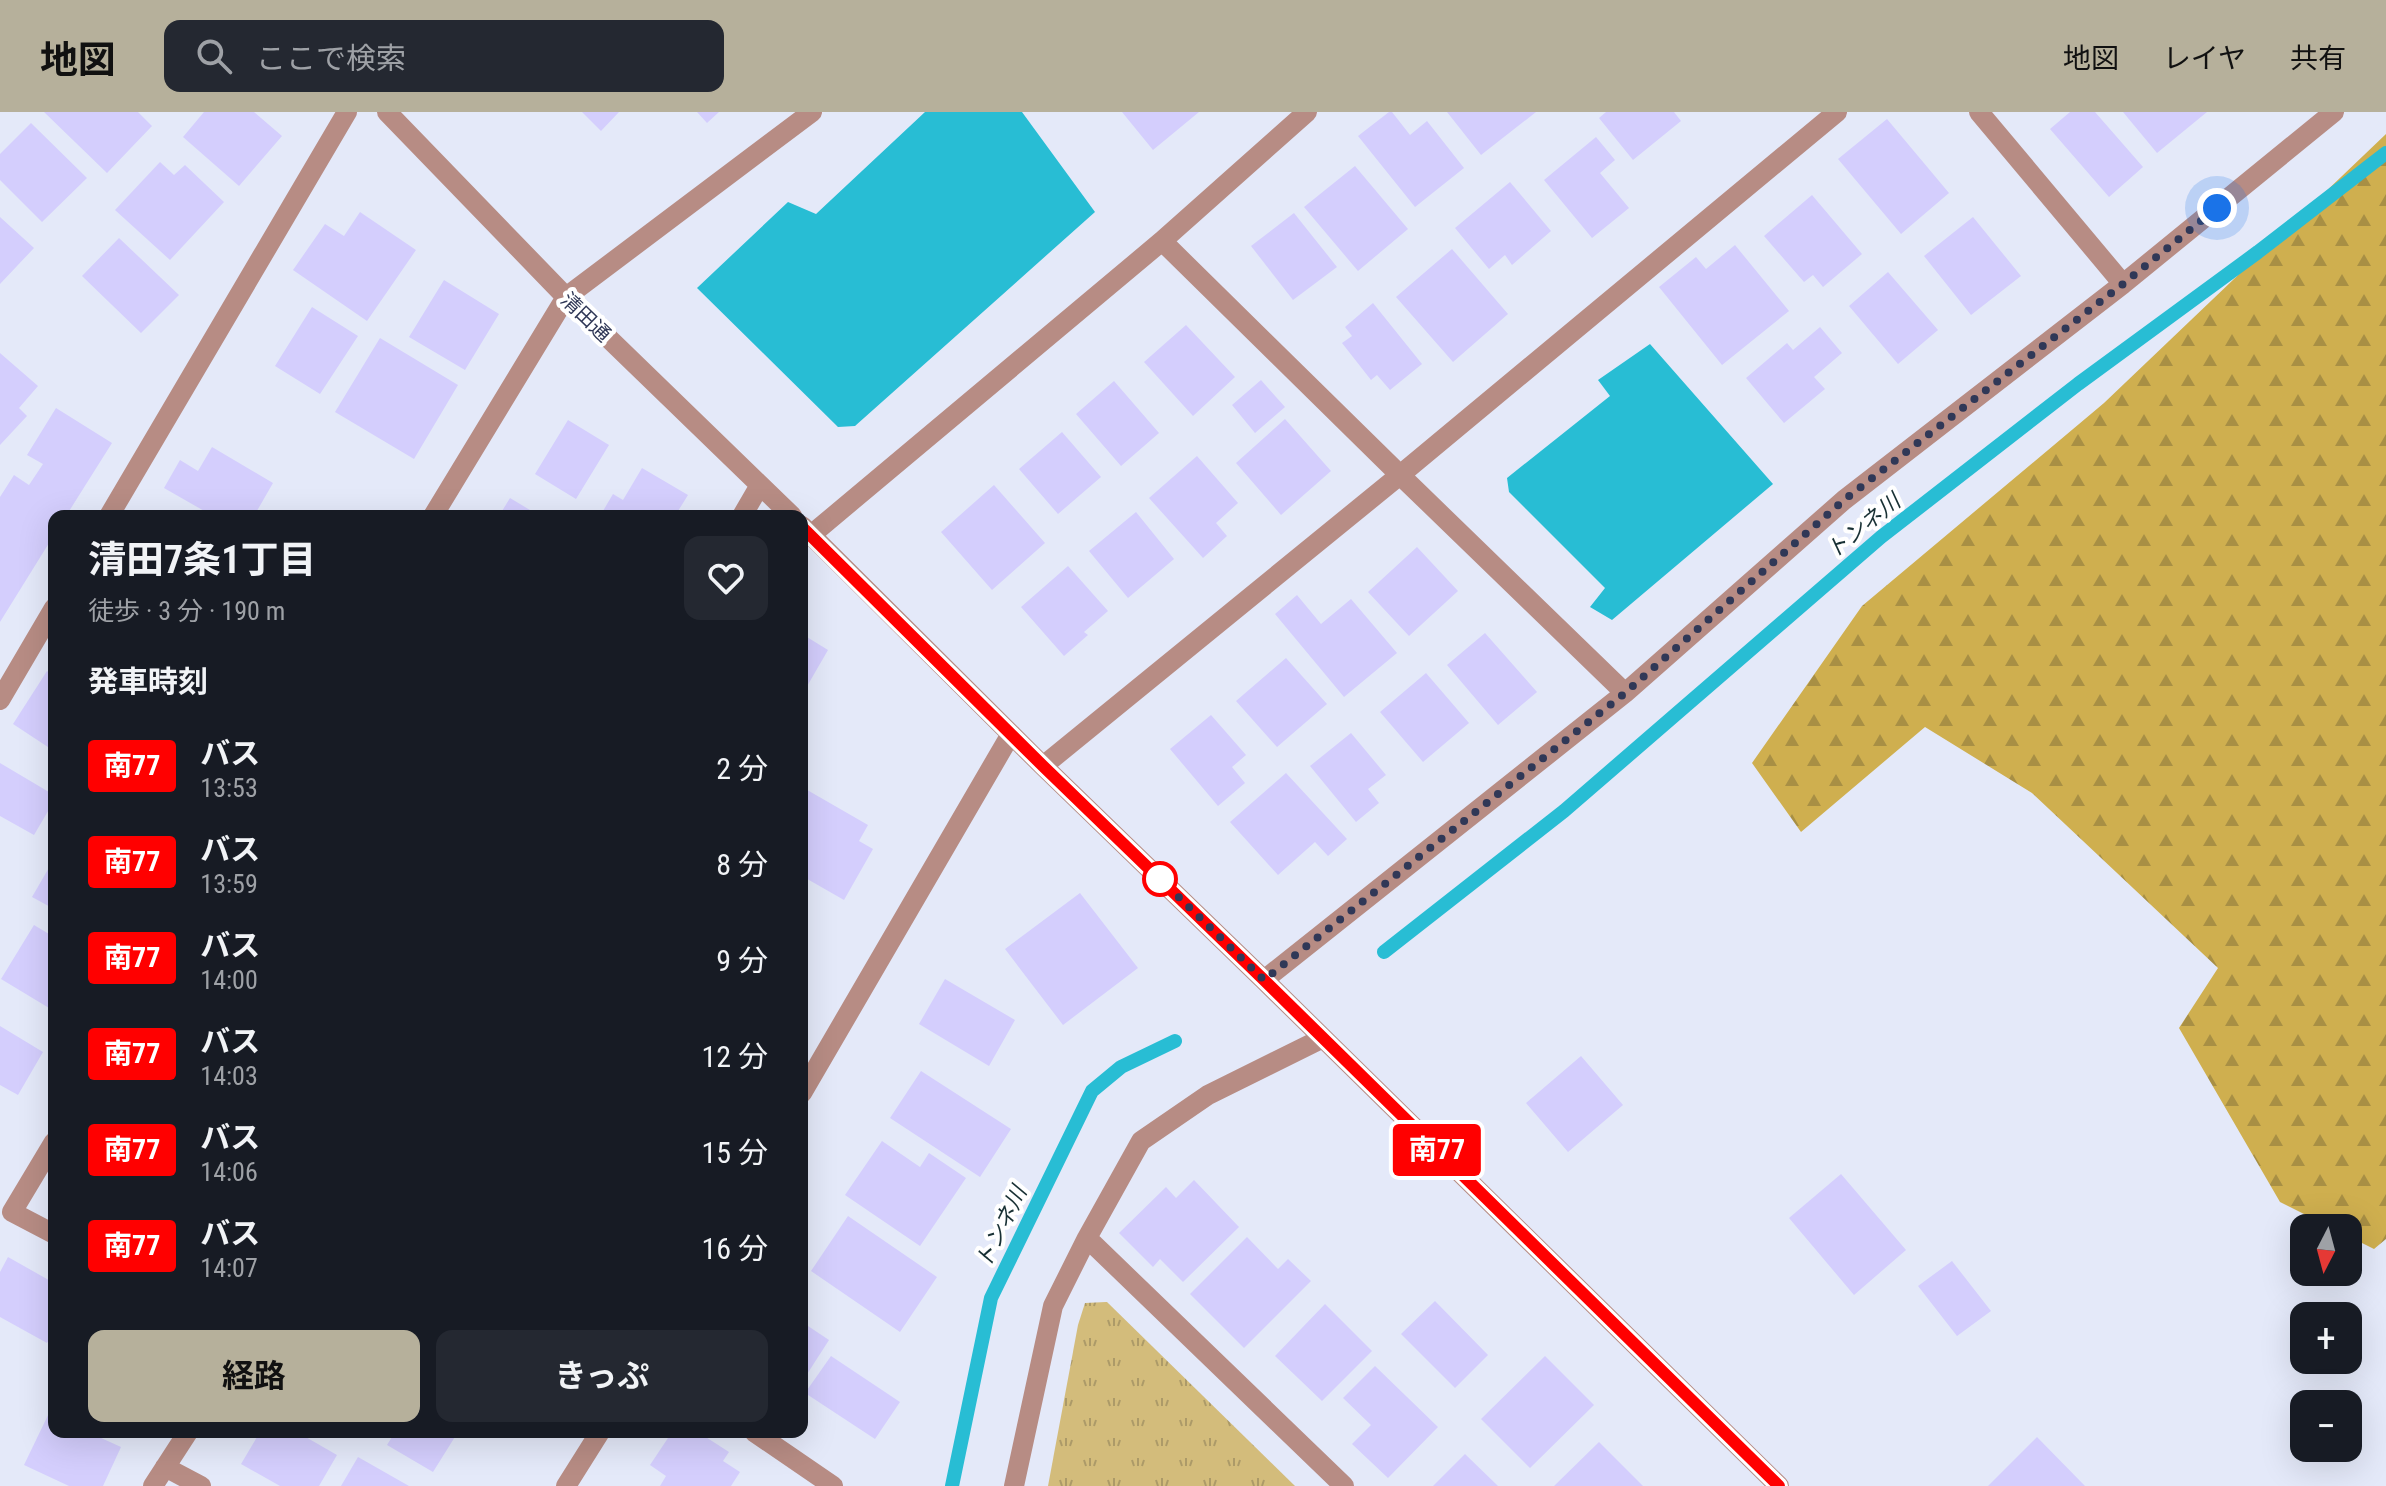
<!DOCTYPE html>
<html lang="ja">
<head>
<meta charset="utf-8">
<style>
  body { margin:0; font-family:"Roboto Condensed","Noto Sans JP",sans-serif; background:#242831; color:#f1f3f6; height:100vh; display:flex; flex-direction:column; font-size:30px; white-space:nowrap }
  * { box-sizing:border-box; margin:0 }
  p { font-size:26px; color:#9ea1a6 }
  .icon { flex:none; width:44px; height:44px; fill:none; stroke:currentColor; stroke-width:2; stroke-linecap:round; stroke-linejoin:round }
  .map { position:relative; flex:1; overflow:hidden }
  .drawer { position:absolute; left:48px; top:398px; width:760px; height:928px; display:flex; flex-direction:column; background:#171b24; border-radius:16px; box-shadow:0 8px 32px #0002 }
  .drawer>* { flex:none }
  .badge { padding:0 16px; border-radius:6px; font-size:28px; line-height:52px }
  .needle { width:52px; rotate:186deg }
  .tools { position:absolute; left:2290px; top:1102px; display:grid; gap:16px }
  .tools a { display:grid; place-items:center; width:72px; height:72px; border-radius:16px; background:#171b24; box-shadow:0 8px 32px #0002; font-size:40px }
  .you { position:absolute; width:40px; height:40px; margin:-20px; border:6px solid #fff; border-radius:50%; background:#1a73e8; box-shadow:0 0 0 12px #1a73e833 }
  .map>.badge { position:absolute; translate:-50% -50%; box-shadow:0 0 0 4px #fff }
  h2 { padding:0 40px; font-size:30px; line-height:72px }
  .round { display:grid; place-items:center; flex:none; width:84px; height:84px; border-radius:16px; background:#242831 }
  .overview { display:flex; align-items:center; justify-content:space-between; height:136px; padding:0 40px }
  h1 { font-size:38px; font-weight:700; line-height:60px }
  .button { display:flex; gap:16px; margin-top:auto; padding:16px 40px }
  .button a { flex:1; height:92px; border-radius:16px; background:#b6b09b; color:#111; font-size:32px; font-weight:700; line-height:92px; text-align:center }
  .button a+a { background:#242831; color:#f1f3f6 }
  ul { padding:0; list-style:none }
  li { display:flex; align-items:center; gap:24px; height:96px; padding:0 40px }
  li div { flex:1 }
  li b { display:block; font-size:30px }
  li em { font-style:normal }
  li .badge { min-width:88px; font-weight:700; text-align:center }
  header { display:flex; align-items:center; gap:48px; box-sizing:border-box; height:112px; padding:0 40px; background:#b6b09b; color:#111 }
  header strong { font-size:38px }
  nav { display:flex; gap:44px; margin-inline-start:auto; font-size:28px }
  .search { width:560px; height:72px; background:#242831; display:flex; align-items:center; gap:20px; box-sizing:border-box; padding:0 28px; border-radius:16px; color:#9ea1a6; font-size:30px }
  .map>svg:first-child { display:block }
  .forest { fill:url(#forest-firs) }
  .park { fill:url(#park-tufts) }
  .water { fill:#28bdd4 }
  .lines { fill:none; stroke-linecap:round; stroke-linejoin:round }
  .stream { stroke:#28bdd4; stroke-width:14 }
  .building { fill:#d4cefd }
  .minor { stroke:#b78c84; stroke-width:20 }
  .line-casing { stroke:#fff; stroke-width:18 }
  .line { stroke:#f00; stroke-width:12 }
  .walk { stroke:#303857; stroke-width:8; stroke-dasharray:0 14.4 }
  .stop-dot { fill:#fff; stroke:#f00; stroke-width:4 }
  .labels { text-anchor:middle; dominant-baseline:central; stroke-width:8; stroke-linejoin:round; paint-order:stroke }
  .street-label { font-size:20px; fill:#303857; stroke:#fff }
  .water-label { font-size:22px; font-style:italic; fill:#183034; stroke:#fff }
</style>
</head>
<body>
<header>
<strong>地図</strong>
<div class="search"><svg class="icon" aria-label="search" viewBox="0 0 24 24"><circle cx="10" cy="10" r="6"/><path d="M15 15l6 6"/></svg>ここで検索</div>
<nav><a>地図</a><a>レイヤ</a><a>共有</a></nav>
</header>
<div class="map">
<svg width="2386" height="1374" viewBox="0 0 2386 1374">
  <defs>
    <pattern id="forest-firs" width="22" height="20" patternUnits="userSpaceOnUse" patternTransform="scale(2)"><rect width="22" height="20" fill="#cfaf4f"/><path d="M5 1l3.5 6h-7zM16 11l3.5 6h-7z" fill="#a88f44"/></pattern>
    <pattern id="park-tufts" width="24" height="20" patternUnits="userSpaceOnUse" patternTransform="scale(2)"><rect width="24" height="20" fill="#d3bc7b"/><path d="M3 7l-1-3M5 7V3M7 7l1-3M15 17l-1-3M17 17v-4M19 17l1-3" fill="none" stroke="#ac9a68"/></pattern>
  </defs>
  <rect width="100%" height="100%" fill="#e4e9f9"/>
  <path class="forest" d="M2386,22V1127L2374,1137L2348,1124V1116H2332L2280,1090L2179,916L2218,856L2032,681L1925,615L1801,720L1752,651L1862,494L2104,291Z"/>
  <path class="park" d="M1106,1190H1107L1295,1374H1048L1078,1213L1085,1191Z"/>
  <path class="water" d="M925,0H1022L1095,100L855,314L838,315L697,176L788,90L816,102Z
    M1650,232L1773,372L1612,508L1590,495L1605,476L1509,380L1507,366L1610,284L1598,268Z"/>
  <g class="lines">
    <path class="stream" d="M1384,840L1564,699L1881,425L2078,272L2258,140L2386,41
      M952,1374L991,1186L1092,979L1121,955L1175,929"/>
  </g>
  <path class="building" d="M44,0H138L152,14L107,61Z
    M204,0H254L282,24L239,74L183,25Z
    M582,0H619L601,19Z
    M697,0H719L707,11Z
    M1122,0H1199L1153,38Z
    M1389,0H1392L1410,23L1427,9L1464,56L1415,95L1358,24Z
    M1447,0H1536L1481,43Z
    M1606,0H1674L1681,9L1633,48L1599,6Z
    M2070,0H2095L2143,55L2109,85L2050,17Z
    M2123,0H2207L2157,41Z
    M1887,7L1949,81L1901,122L1838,47Z
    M31,11L87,66L42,110L0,68V42Z
    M1596,25L1615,48L1600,61L1629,96L1592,126L1544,68Z
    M160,50L174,63L185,53L224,90L170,148L115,98Z
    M1355,54L1408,117L1358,159L1304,95Z
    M1510,70L1551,119L1512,153L1505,143L1489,157L1455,116Z
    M1812,83L1862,142L1823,175L1813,163L1804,170L1764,124Z
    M360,100L416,138L367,209L293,158L325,112L344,124Z
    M1294,101L1337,155L1293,188L1251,134Z
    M0,105L34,136L0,172Z
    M1973,105L2021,164L1971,203L1924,144Z
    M119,126L179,183L141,221L82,164Z
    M1735,133L1789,199L1722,253L1659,175L1696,145L1706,157Z
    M1452,137L1508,202L1453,250L1396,185Z
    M1888,160L1938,218L1898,252L1849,194Z
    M444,168L499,202L465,258L409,225Z
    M1373,191L1422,252L1390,278L1377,263L1371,268L1342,231L1352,224L1345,215Z
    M312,195L358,224L320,282L275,254Z
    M1186,213L1235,265L1193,304L1144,250Z
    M1820,215L1842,241L1814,265L1825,277L1784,311L1746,266L1787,231L1793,238Z
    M380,226L458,273L414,347L335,300Z
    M0,241L38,274L19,296L27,304L0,333Z
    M1261,268L1285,295L1255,321L1232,293Z
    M1114,269L1159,321L1121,354L1076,302Z
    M56,296L112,331L66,404H54V423L0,510V385L14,363L29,373L43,352L27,343Z
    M1285,307L1331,359L1281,403L1236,351Z
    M568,308L609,333L576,387L535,362Z
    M1062,320L1101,365L1058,402L1019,357Z
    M212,335L273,371L254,404H213L164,376L180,348L198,359Z
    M1197,344L1238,391L1216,411L1227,424L1203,446L1149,386Z
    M642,356L688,383L675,404H600L613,382L623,388Z
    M994,373L1045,431L992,478L941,420Z
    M510,386L540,404H499Z
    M1136,400L1174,447L1128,486L1089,439Z
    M1417,435L1458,479L1409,524L1368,480Z
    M1068,454L1108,499L1084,520L1088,523L1064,544L1021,495Z
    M1297,483L1321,512L1351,487L1397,541L1344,585L1275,502Z
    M1485,521L1537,580L1498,613L1447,553Z
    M802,522L828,538L802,583Z
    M1286,546L1327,592L1277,635L1236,589Z
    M47,559L54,564V639L13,612Z
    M1426,561L1469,611L1423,650L1380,600Z
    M1211,603L1246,643L1232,655L1245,671L1218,694L1170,637Z
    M1351,621L1386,663L1368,677L1379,691L1356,710L1310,654Z
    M0,651L54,683V689L34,723L0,704Z
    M1286,661L1347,727L1328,744L1315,730L1278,763L1230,710Z
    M802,675L868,713L859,729L873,737L844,788L802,764Z
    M54,747V797L32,785Z
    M1080,781L1138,856L1063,913L1005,837Z
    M34,813L54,825V899L1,867Z
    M945,867L1015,908L989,954L919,912Z
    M0,914L43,940L18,983L0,973Z
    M1581,944L1623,993L1568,1040L1526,991Z
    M921,959L1011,1017L980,1065L890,1006Z
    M882,1029L920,1055L929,1041L966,1066L920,1134L845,1083Z
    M1841,1062L1906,1138L1854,1183L1789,1106Z
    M1194,1068L1239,1115L1183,1170L1160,1147L1153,1155L1119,1121L1166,1075L1176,1086Z
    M848,1104L937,1165L900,1220L811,1159Z
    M1247,1125L1278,1157L1288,1147L1311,1169L1244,1236L1190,1182Z
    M8,1145L54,1171V1219L47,1231L0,1205V1160Z
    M1952,1149L1991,1199L1957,1224L1918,1174Z
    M1435,1189L1488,1243L1455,1276L1401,1222Z
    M1325,1192L1372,1239L1322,1289L1275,1244Z
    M802,1210L829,1228L802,1270Z
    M831,1244L900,1290L875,1327L805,1281Z
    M1545,1244L1594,1293L1530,1356L1481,1307Z
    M1375,1254L1438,1315L1388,1366L1352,1332L1371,1313L1343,1286Z
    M49,1301L54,1304V1320H88L121,1335L103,1374H69L24,1353Z
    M260,1320H297L337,1343L319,1374H280L241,1352Z
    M395,1320H458L433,1360L387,1333Z
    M672,1320H698L729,1340L723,1349L740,1360L731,1374H660L666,1364L650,1353Z
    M2037,1325L2085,1374H1988Z
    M1599,1330L1643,1374H1554Z
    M1465,1342L1498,1374H1433Z
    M358,1345L409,1374H341Z"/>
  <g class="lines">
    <path class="minor" d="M387,0L566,185L792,404
      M1979,0L2123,172
      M1162,129L1400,363L1625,581
      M109,404L347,0
      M433,404L566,185L812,0
      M742,404L760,373
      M802,414L1043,654L1264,868L1779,1374
      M811,423L1162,129L1307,0
      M0,588L54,496
      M1043,654L1400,363L1837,0
      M1264,868L1625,581L1844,388L2123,172L2334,0
      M802,981L1011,622
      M54,1030L12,1100L54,1122
      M1087,1126L1344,1374
      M754,1320L833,1374
      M165,1355L201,1374
      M153,1374L188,1320
      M566,1374L600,1320
      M1014,1374L1053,1194L1087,1126L1141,1029L1208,983L1323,926"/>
  </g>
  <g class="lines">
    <g class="line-casing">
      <path id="line" d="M802,415L1043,654L1264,868L1779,1374"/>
    </g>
    <use href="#line" class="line"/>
    <path class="walk" d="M1160,767L1154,761L1264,868L1625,581L1844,388L2123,172L2217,96"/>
  </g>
  <circle class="stop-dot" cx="1160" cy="767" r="16"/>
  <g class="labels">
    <g class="street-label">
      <text transform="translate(586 205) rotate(44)">清田通</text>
    </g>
    <g class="water-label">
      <text transform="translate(1863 414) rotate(-39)">トンネ川</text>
      <text transform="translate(1001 1115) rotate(-64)">トンネ川</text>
    </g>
  </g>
</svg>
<div class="tools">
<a><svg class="needle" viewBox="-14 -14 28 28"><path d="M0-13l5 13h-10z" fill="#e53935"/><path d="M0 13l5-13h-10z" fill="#9ea1a6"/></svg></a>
<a>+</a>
<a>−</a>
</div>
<div class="you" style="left:2217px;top:96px"></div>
<b class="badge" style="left:1437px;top:1038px;background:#f00;color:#fff">南77</b>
<section class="drawer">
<div class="overview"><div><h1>清田7条1丁目</h1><p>徒歩 · 3 分 · 190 m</p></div><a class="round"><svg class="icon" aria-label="heart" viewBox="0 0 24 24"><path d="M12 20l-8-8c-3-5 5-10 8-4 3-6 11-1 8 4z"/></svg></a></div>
<h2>発車時刻</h2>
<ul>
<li><span class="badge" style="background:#f00;color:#fff">南77</span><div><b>バス</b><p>13:53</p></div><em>2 分</em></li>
<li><span class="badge" style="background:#f00;color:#fff">南77</span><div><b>バス</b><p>13:59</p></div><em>8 分</em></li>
<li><span class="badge" style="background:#f00;color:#fff">南77</span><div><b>バス</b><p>14:00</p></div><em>9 分</em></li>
<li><span class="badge" style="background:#f00;color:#fff">南77</span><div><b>バス</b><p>14:03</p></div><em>12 分</em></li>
<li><span class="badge" style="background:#f00;color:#fff">南77</span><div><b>バス</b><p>14:06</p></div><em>15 分</em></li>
<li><span class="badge" style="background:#f00;color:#fff">南77</span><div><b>バス</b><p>14:07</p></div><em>16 分</em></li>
</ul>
<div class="button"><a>経路</a><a>きっぷ</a></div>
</section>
</div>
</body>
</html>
